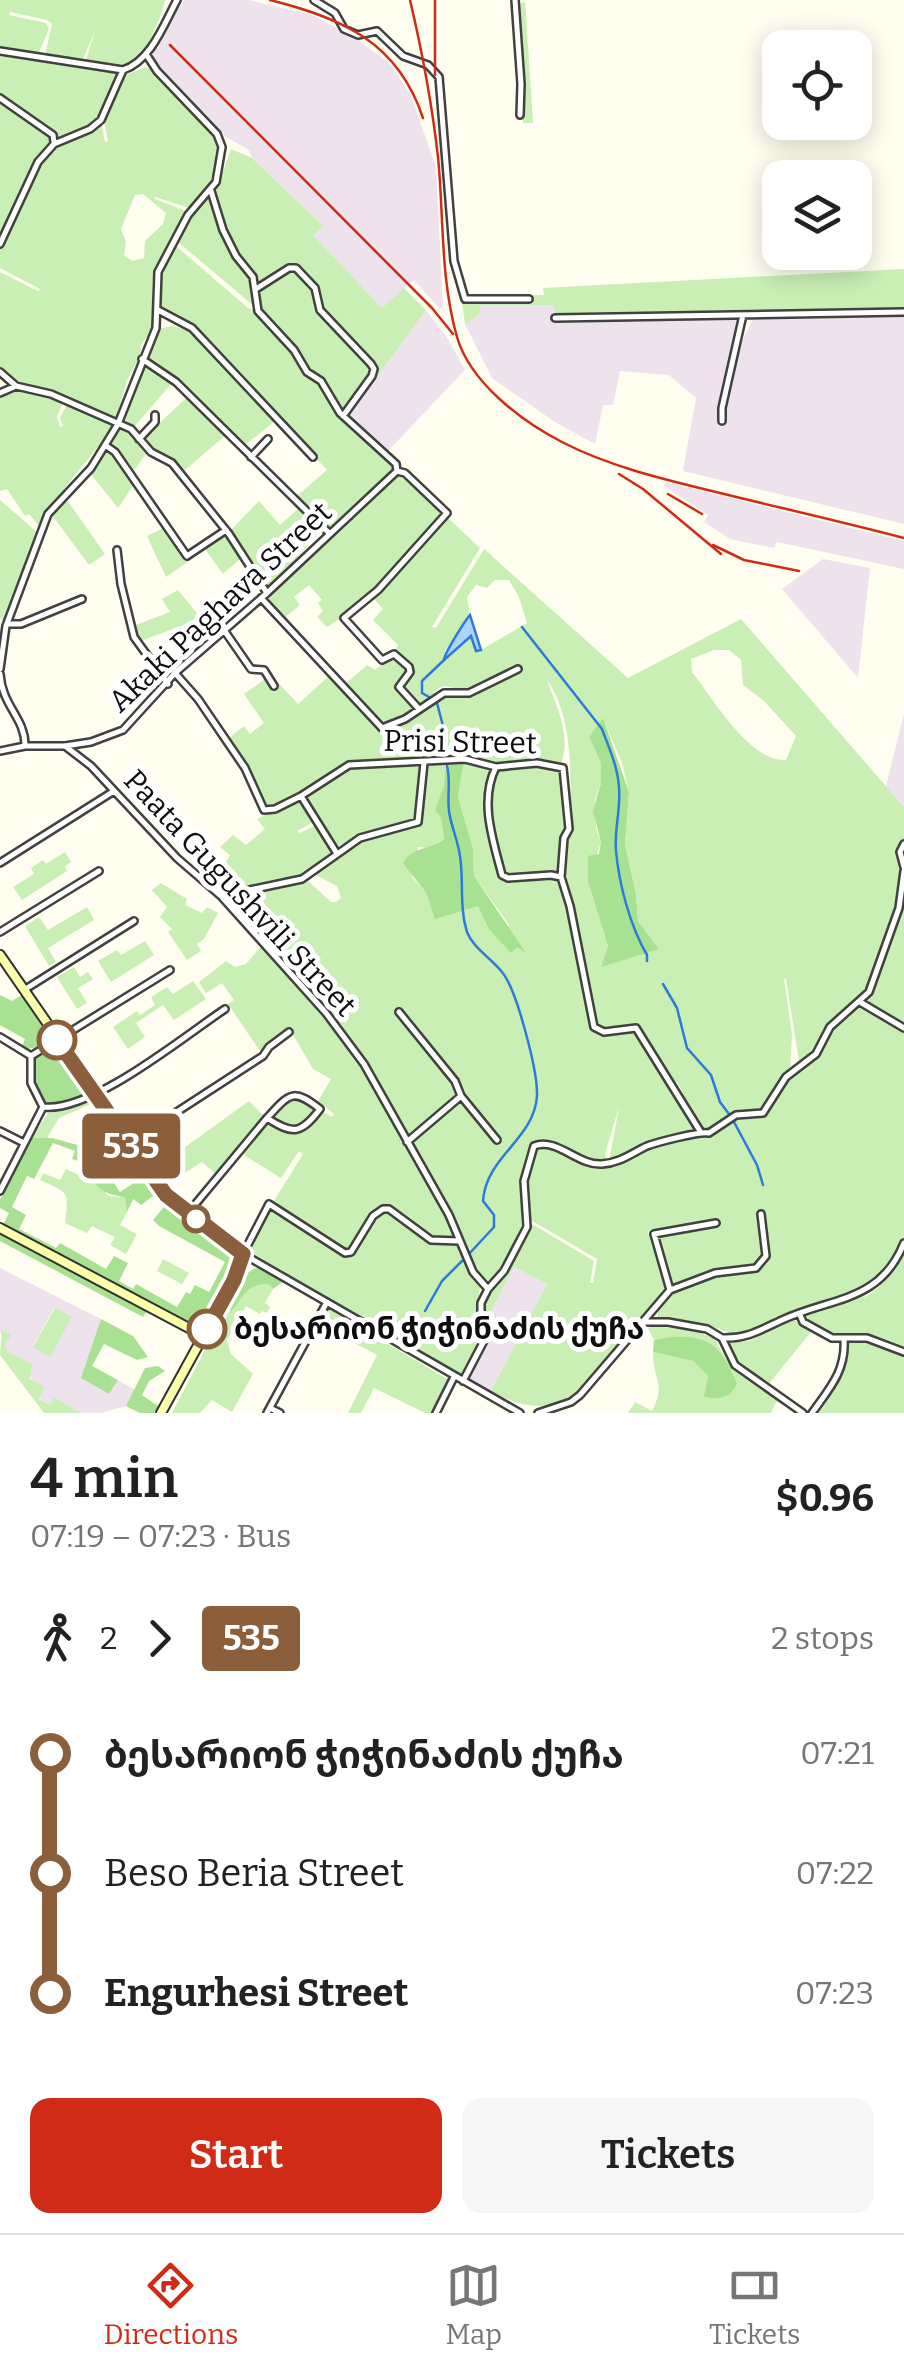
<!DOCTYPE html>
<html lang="en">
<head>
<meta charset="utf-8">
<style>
  body { margin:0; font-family:Bitter,"Noto Sans Georgian",serif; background:#f6f6f6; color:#222; height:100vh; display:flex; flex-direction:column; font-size:38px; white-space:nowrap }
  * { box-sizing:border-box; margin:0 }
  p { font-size:32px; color:#767676 }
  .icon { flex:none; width:55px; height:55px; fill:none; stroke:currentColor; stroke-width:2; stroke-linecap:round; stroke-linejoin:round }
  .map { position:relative; height:1413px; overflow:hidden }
  .drawer { display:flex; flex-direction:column; background:#fff; flex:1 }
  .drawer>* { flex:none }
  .badge { padding:0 20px; border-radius:8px; font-size:35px; line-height:65px }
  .buttons { position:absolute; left:762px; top:30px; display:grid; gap:20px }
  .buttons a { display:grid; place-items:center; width:110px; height:110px; border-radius:20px; background:#fff; box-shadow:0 5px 25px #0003; font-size:50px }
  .map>.badge { position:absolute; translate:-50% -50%; box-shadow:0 0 0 5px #fff }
  .legs { display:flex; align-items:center; gap:15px; height:110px; padding:0 30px; font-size:32px }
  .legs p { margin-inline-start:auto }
  .summary { display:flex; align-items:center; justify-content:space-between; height:170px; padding:0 30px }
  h1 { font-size:55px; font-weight:600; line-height:75px }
  .primary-button { display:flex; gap:20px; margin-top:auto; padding:20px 30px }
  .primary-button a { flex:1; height:115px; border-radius:20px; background:#cf2b16; color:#fff; font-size:40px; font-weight:600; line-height:115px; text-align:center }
  .primary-button a+a { background:#f6f6f6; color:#222 }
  ul { padding:0 30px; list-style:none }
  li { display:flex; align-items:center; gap:35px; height:120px; font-size:38px }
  li i { display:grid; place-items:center; width:15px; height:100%; margin:0 12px; background:currentColor }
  li i::after { content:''; width:25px; height:25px; margin:-12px; border:8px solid; border-radius:50%; background:#fff }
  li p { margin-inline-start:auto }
  li:first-child i { background:linear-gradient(#0000 50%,currentColor 0) }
  li:last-child i { background:linear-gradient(currentColor 50%,#0000 0) }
  .menu { display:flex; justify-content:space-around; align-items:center; height:140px; border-top:2px solid #e0e0e0; background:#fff; font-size:28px; color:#767676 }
  .menu a { display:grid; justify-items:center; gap:5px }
  .menu .selected { color:#cf2b16 }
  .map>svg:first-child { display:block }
  .industrial { fill:#eee2ed; fill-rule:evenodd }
  .green { fill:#c9efb4; fill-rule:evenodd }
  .forest { fill:#a9e192; fill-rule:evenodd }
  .water { fill:#aed3fd; stroke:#2c7add; stroke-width:2.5 }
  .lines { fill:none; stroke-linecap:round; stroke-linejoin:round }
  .stream { stroke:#2c7add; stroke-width:2.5 }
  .street-casing { stroke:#414141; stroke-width:10 }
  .secondary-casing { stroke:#303030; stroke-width:12 }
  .street { stroke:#fff; stroke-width:5 }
  .secondary { stroke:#fbffab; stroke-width:8 }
  .rail { stroke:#cf2b16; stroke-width:2.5 }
  .line-1-casing { stroke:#fff; stroke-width:22 }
  .line-1 { stroke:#8b5e3c; stroke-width:15 }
  .stop-1-dot { fill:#fff; stroke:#8b5e3c; stroke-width:5 }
  .labels { text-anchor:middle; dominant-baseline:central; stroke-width:10; stroke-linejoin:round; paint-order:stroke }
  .street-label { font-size:30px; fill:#0e0e0e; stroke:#fff }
  .stop-label { font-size:30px; font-weight:bold; fill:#0e0e0e; stroke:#fff; text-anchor:start }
</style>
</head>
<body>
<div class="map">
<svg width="904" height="1413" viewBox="0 0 904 1413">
  <rect width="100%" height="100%" fill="#fffef0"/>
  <path class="industrial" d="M184,0H249L312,15L356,38L391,65L411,96L436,167L443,307L440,309L414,280L382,308L313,235L322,225L252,158L249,150L226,137L160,68L153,57V50Z
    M479,305H555L556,323L739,319L721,400L727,401L741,344L753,319L904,315V524L683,471L696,398L669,375L620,371L613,405H603L595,444L555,422L492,378L465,324L479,315Z
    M426,310L446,336L465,370L388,451L349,415Z
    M665,482L904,541V569L777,542L774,548L730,539L704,522L708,515L664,486Z
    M823,559L870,568L858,678L782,589Z
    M904,714V807L886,786Z
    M514,1267L547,1284L491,1391L467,1378L487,1342L489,1335L485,1323Z
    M0,1268L101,1319L82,1378L109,1393L118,1380L135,1390L126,1406L101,1413H81L54,1397L50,1405L38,1398L29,1371L7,1351L0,1331ZM54,1308L71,1317L50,1356L33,1346Z"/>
  <path class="green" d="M0,0H165C162,15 157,24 151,38C132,75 123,69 85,63L95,30L82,62L45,55L52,24L47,20L10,12L9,15L46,23L49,29L38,55L0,48Z
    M517,0L518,4L524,3L525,0L533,123H523Z
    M0,55L119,73V77L95,124L56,141L55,136L0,96Z
    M146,67L155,71C203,121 250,143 189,208L155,197V199L186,211L175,239L155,267L152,285L155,319L153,329L141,345L140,357L127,380L116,419H113L51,392L14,383L0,371V272L38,291L40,289L0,268V250L38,170L43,160L55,151L54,146L96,128L101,122L105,142L108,141L104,120L123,76ZM143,194L166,213L163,224L145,241L144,258L132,261L124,255L126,242L121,229L135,195Z
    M0,99L50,134L52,142L35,165L0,239Z
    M231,149L252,158L323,226L313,235L382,308L404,288L426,310L349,415L342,413L323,381L308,368L260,311L258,284L226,230L216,191Z
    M209,196L221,229L252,281L254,306L178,242L189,218Z
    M176,246L248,308L256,311L292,352L304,374L323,386L337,411L393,464V471L330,529L297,496L327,470L204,337L159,308V276Z
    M904,269V309L555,314L554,305H480L479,315L465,324L458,271L469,296L544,295L543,288Z
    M172,326L191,331L276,420L243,447L182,385L147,359L159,329Z
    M143,364L172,383L134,427L122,419Z
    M17,388L63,402L57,417L60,427L63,426L60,418L67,404L113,425C91,461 57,490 40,527L29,514L25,516L7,489L0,491V394Z
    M186,398L226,435L185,470L150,449L143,439Z
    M120,426L131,433L147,452L132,474L117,449L109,443Z
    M105,447L114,453L133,486L118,508L90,473Z
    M403,474L441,511L442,515C407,555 374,600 327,627L317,617L323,611L318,603L322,600L309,585L294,597L300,605L283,619L268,599L322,542L397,476Z
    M0,500L38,533L3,621L0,618Z
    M67,500L105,554L89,565L52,515Z
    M259,501L280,525L300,507L321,531L267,591L231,530Z
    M447,517L480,548L432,627L436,628L484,549L628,678L741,619L904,807V841L900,843L897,854L903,868L897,907L867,991L829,1026L809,1056L799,1061L786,979H784L792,1034L790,1070L763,1111L740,1112L709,1130L701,1129L677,1082H673L638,1027L628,1025L601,1029L594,1020C584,976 550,867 571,829C569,780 576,721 547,680C555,703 572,735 561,764H495L470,757L351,763C323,770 296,811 264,804L253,778L227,740L244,726L250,734L264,723L244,694L271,675L298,704L329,676L381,730L411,718L439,697L479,692L520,672L517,667L467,691L445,686L439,688L420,707L403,689L412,669L396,649L398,645L373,620L383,609L373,598ZM495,580H509L519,597L527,623L481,650L471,636L445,660V651L459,637L470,615L467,597L476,585L487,588ZM714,650H729L741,660L743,685L764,701L796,736L786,760C750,763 712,697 692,672L691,659ZM603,719L622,763L629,792L625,845L636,894L638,921L658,948L603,966L608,946L588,882L601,842L596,828L595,800L601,783V763L589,737Z
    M165,527L189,561L166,577L147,536Z
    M224,533L228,535L241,558L223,574L205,549Z
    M178,590L215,635L208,641L194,621L141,641L133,626L170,612L162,599Z
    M392,656L408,669L398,686L415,706L413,711L382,726L343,686L367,665L375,670Z
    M464,760L491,768L485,816L500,875C518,886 538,874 558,878C578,924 581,978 592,1028L605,1033L633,1028L696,1129L691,1133L646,1144L625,1157L609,1162L619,1107L605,1154L607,1161C581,1163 557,1136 533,1144L522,1180L521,1236L497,1280L491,1282C468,1268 465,1247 454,1223C441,1197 425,1172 411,1147L413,1139L460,1100L496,1142C465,1099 437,1055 404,1012L401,1015L451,1079L457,1091L452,1101L406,1138L365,1063L334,1018L233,905L240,894L282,888L306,879L331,902H336L341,898L337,886L312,873L362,839L416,827L423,817L426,767L446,762L444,785L435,810L441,818L444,839L429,848L418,847L412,877L426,893L435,918L478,905L488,928L510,926L474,876L473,848L458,797Z
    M416,764L422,767L416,820L359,835L336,847L306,799L307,795L327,784L344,769Z
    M533,765L561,773L568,827L562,839L559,874L512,876L503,873C499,854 477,779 500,769C509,765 523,768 533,765Z
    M297,800H302L314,822L297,831L300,833L316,825L332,851C323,859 313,872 301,877C273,890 237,892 208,882L213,872L223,877L229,866L226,862L230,855L220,847L233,835L246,845L265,829L257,819Z
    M65,852L71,862L65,866L67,871L22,900L13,887L34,874L31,868L43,860L46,864Z
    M161,883L187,899L185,905L202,913L207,907L218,913L204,939L197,944L201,951L187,960L168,932L172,929L160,917L167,907L152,890Z
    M904,884V1027L869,1006L868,1002Z
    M87,907L94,920L48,948L56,962L49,966L25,926L39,917L48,930Z
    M145,941L154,955L111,982L98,961L117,950L121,955Z
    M262,945L329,1019L363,1065L447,1215L457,1240L432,1238L385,1205L371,1213L349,1250L345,1251L272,1204L303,1154L299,1151L281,1178L241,1153L272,1115L296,1096L332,1117L334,1114L318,1101L331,1079L313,1069L289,1028L269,1042L262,1054L228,1004L234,1000L222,983L206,993L199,982L226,961L235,967L246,964Z
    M74,967L80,977L88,972L93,979L78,988L87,1003L77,1009L57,977Z
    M193,981L206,999L174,1020L163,1005L136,1023L145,1037L128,1049L113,1027L137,1011L140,1015L155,1005L151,997L167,987L173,994Z
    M861,1006L904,1031V1237C882,1293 838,1297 787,1316C770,1322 754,1330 737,1336L706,1324L658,1317V1309L674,1291L702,1279L759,1268L731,1267L671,1286L657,1238L660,1235L649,1230L648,1234L653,1235L667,1291L633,1330L621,1323L618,1325L631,1336L576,1395C547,1413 520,1407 491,1391L547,1284L514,1267L485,1323C480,1297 496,1287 510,1267C519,1254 525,1238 532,1224L594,1261L590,1283H593L597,1259L529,1219C527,1194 524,1172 535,1149L548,1146L584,1162L605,1166L628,1160L650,1147L709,1135L738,1117L762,1116L769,1112L794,1071L817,1056L831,1029Z
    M249,1101L264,1116L216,1174L202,1162L183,1174L170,1158Z
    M90,1102L93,1103L59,1118L47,1138H32L48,1113Z
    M85,1165H90L108,1196L125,1197L127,1212L120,1225L137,1234L126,1254L110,1245L115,1237L92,1226L87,1233L65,1223C69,1191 69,1193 40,1180L43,1173L60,1180L66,1169L79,1175Z
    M271,1209L348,1258L381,1213H393L431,1242L458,1243L480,1286L477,1314L484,1335L463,1376L438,1365L248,1250V1245Z
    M904,1248V1349L876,1341L869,1335C842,1333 822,1340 804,1315L867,1296L880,1286L886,1274L899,1262Z
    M163,1259L189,1273L182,1284L157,1271Z
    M268,1284L273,1289L265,1303L270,1307L267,1313L262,1311L260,1314L246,1306L227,1340L231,1354L253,1374L232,1412L212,1400L200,1413H172L227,1308L233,1311C239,1294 250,1284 268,1284Z
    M55,1308L72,1317L50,1357L33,1347Z
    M327,1308L449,1380L433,1413H425L374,1388L361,1413H348L377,1355L319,1324Z
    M793,1319L811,1332L767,1386L739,1365L728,1349L729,1342L749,1341Z
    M653,1326L692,1330L714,1338L729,1364L778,1398L771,1413H628L635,1402L652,1411C667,1383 652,1378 653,1352L693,1361L708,1376L705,1397C719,1400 731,1398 737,1383C718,1338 700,1334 654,1340L648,1328Z
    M2,1330L11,1335L5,1344L7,1351L32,1364L30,1379L44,1386L39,1399L50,1405L54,1397L81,1413H44L0,1355Z
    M852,1339L904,1353V1413H815L843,1372L847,1344Z"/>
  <path class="forest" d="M603,718L629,792L625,845L636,894L638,921L659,949L601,967L608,946L588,882V856L599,854L601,842L593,811L601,783V763L589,737Z
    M464,760L458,797L473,848L474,876L526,953L517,947L511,953L488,928L478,906L435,919L426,893L403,863C414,845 429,851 444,839L441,818L435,810L444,785L446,762Z
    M0,995L12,1001L22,995L46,1033L38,1047L28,1049L22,1046L25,1039L0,1025Z
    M54,1048L59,1050L86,1090V1098C76,1100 58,1108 47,1103C37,1099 29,1070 34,1060C37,1055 48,1051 54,1048Z
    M108,1124L161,1201L230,1255L227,1276L197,1326L3,1225L9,1213L0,1208V1200L32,1138H52L89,1148ZM111,1141L137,1181L120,1192L94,1152ZM53,1143L75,1151L72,1159L89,1165C93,1189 104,1194 125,1197L127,1212L133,1199L141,1205L153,1196L164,1207L153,1220L159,1226L225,1262L209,1292L195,1285L190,1294L186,1292L177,1307L136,1284L133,1289L119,1281L128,1263L114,1256L106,1269L60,1243L56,1248L19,1229L26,1215L12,1207L27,1176L34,1179Z
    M0,1234L147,1311L143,1317L0,1241Z
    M261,1267L285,1280L273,1289L268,1284C246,1284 243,1297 232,1311L227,1308C236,1292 242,1269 261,1267Z
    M101,1319L133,1336L148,1357L137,1360L104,1344L92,1366L118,1380L109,1394L81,1378Z
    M672,1337C711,1335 722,1348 737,1383C731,1399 719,1400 704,1397L708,1376L693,1361L653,1352L654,1340Z
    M158,1366L165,1371L149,1381L142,1395L158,1406L154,1413H140L126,1406L145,1368Z"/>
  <path class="water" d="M470,615L481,650L476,651L471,636L444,660C444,654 464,622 470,615Z"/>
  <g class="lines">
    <path class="stream" d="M522,627L602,729C609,748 618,767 619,788C621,809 614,830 616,851C619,884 630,926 647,955V961
      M429,697L422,693V681L444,660
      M437,703L443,726L440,745L444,755
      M447,766C451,781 447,796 449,811C451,826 458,841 460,856C464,881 459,907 467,932C473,948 491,958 502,972C517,990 538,1072 537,1096C534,1140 486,1156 483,1201L494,1215V1227L469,1254
      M663,984L677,1008L687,1048L711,1075L720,1102L729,1114
      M734,1122L757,1165L763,1185
      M425,1311L442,1281L462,1261"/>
    <g class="street-casing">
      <path id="street" d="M314,0L335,13L344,29L358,35L377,31L403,56L428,65L439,77L454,261L465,299H529
        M515,0L521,84L520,115
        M0,51L123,70C151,61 164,24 177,0
        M0,98L53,135L54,142
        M211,191L223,230L236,256L253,277L258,311L294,350L307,372L321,381L340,413L396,464L397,471L405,473L447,513L378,590L344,618L382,660L394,654L409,667L410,672L399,687L419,709
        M0,244L38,162L54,144L90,129L101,120L123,70
        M256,289L289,268H296L315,288L320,310L371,364L374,369L372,376L343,416
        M158,310L192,328L313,457
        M555,318L904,312
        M142,359L176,382L330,534
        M0,372L16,386
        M0,393L16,386L51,394L131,429L151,452L172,463L229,534L267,593
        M722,421V408L743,315
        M139,439L155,422V415
        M105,445L115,452L187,556L226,530
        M251,457L268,439
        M117,550L121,584L134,637L168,684
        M261,598L382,728L405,719L444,693H469L518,669
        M7,624H21L82,599
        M224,630L251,669L264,670L274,686
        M0,669L6,626L48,514L91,468L118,424L156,328L158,272L188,215L216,182L222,147L217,134L157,71L146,54
        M175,673L198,699L245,768L264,810L275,809L301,796L349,765L465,759L496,767L537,763L563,768L569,829L564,838L561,877L570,906L594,1027L604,1032L636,1028L700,1131
        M0,674C2,706 25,718 25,745
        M65,746L91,766L177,858L221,896L326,1013L364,1064L449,1215L473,1272L488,1289
        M0,751L25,746H65L91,742L123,730L175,673L267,593L397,471
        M496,767C479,801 493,840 502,875L508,878L551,875L561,877
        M301,796L336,852
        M904,844L900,852L904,867
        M0,863L114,791
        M221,896L302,879L360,838L418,822L424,763
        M0,932L99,871
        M24,990L134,921
        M860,1002L904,1028
        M399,1012L455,1081L461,1096L407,1142
        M0,1037L31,1056
        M461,1096L497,1140
        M43,1107L31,1083V1056L170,970
        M43,1107C91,1113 183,1037 225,1009
        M0,1131L24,1143
        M129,1143L263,1056L269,1047L289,1032
        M0,1191L43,1107
        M188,1213L267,1118C290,1093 293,1088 320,1109C301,1134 293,1135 267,1118
        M459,1241L431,1240L389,1209H383L373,1216L351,1252L345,1253L269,1204L243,1254L520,1413
        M670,1290L654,1234L716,1223
        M800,1315L803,1322L832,1338H867L904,1352
        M645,1322H668L707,1329L722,1338L735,1365L803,1413
        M722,1338C747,1339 760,1330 782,1320C831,1297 880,1303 904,1243
        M463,1381L487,1335L481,1320V1303L488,1289L504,1271L527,1227L524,1181L534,1146C557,1137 578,1166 602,1164C620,1163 632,1153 647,1146C658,1142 700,1131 709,1133L736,1115L763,1113L786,1077L816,1054L830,1027L869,992L899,908L904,871
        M270,1408L280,1413
        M267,1413L327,1302
        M436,1413L454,1377
        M538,1413L571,1402L580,1395L670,1290L715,1273L756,1268L766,1256L761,1214
        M812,1413C829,1389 846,1371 844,1340"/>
    </g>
    <g class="secondary-casing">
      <path id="secondary" d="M0,955L166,1195L243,1254L234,1280L161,1413
        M0,1228L204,1336"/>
    </g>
    <use href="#street" class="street"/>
    <use href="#secondary" class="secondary"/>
    <path class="rail" d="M270,0C342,18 398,42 423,118
      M410,0C422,51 432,104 438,157C444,217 440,277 457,337C470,382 521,421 562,442C610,467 667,480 720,493C781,508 843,522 904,538
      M435,0V75
      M170,45L432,308L453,334
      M619,474L643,489L721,554
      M668,494L702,514
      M713,545L744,560L799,571"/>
  </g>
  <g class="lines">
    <g class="line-1-casing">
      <path id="line-1" d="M57,1040L166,1195L243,1254L234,1280L207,1329"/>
    </g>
    <use href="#line-1" class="line-1"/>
  </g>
  <g class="stop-1-dot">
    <circle cx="57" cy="1040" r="18"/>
    <circle cx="196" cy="1219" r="12"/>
    <circle cx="207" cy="1329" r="18"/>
  </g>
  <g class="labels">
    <g class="street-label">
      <text transform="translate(220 607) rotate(-43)">Akaki Paghava Street</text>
      <text transform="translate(460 742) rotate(1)">Prisi Street</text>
      <text transform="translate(240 893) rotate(47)">Paata Gugushvili Street</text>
    </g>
    <g class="stop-label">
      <text x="234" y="1329">ბესარიონ ჭიჭინაძის ქუჩა</text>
    </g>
  </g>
</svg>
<div class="buttons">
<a><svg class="icon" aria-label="locate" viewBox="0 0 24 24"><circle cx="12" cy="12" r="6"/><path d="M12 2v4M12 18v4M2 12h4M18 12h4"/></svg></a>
<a><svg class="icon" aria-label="layers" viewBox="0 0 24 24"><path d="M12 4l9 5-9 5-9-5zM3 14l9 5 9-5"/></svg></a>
</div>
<b class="badge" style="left:131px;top:1146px;background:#8b5e3c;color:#fff">535</b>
</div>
<section class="drawer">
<div class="summary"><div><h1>4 min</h1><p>07:19 – 07:23 · Bus</p></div><b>$0.96</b></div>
<div class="legs"><svg class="icon" aria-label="walk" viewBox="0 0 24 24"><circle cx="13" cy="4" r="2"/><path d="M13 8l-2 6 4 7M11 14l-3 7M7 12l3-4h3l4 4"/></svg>2<svg class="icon" aria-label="forward" viewBox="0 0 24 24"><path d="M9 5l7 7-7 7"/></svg><b class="badge" style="background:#8b5e3c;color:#fff">535</b><p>2 stops</p></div>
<ul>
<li><i style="color:#8b5e3c"></i><b>ბესარიონ ჭიჭინაძის ქუჩა</b><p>07:21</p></li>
<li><i style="color:#8b5e3c"></i><span>Beso Beria Street</span><p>07:22</p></li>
<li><i style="color:#8b5e3c"></i><b>Engurhesi Street</b><p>07:23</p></li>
</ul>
<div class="primary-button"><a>Start</a><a>Tickets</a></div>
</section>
<nav class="menu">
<a class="selected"><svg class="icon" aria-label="directions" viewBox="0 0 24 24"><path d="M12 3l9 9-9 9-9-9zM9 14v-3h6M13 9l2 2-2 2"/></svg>Directions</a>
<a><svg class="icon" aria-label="map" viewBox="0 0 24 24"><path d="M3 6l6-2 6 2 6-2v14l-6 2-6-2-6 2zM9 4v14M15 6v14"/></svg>Map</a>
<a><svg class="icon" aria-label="tickets" viewBox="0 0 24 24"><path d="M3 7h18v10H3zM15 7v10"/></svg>Tickets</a>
</nav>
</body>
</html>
